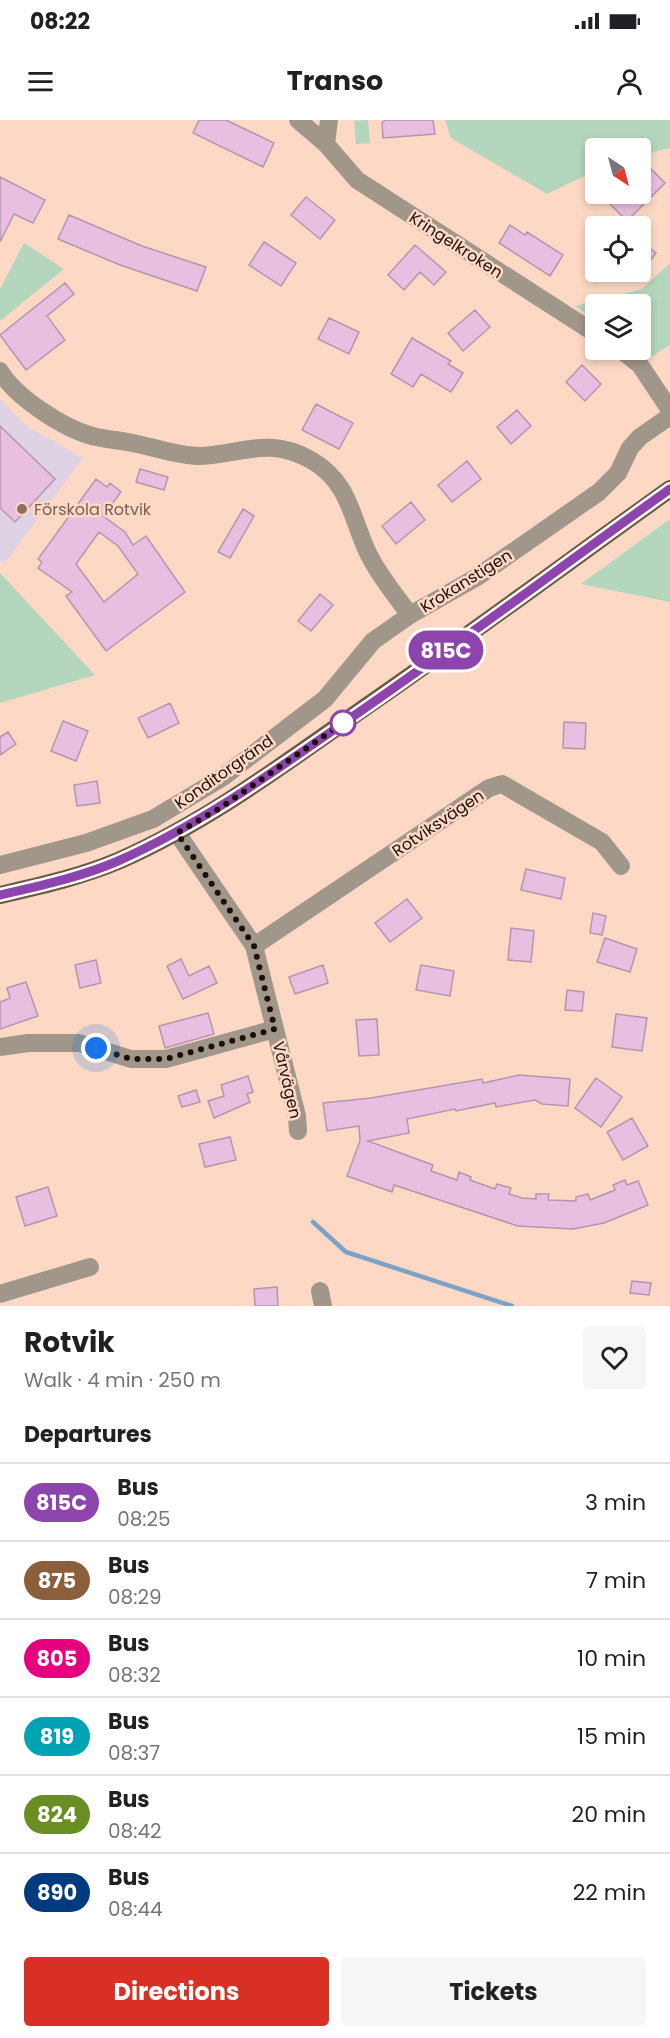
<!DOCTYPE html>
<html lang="en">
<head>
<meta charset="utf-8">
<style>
  body { margin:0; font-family:Poppins,sans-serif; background:#f6f6f6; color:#202124; height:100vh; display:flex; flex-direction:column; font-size:22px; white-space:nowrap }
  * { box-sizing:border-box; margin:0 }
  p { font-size:20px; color:#757577 }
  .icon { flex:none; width:33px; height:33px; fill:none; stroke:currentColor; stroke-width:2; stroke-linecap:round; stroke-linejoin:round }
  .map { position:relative; height:1186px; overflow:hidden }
  .drawer { display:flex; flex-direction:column; background:#fff; flex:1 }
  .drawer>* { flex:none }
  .badge { padding:0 12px; border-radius:20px; font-size:21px; line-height:39px }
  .needle { width:39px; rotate:144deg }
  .fabs { position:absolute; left:585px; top:18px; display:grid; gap:12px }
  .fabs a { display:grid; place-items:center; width:66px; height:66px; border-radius:6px; background:#fff; box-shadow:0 3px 9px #0003; font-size:30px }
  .you { position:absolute; width:30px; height:30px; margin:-15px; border:4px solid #fff; border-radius:50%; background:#1a73e8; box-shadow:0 0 0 9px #1a73e833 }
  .map>.badge { position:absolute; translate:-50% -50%; box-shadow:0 0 0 3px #fff }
  h2 { padding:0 24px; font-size:22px; line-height:54px }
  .round { display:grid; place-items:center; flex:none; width:63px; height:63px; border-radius:6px; background:#f6f6f6 }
  .headline { display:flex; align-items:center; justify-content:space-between; height:102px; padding:0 24px }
  h1 { font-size:28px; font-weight:700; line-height:45px }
  .action { display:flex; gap:12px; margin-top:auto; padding:12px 24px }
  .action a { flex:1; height:69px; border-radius:6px; background:#d93025; color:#fff; font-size:24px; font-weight:700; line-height:69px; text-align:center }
  .action a+a { background:#f6f6f6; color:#202124 }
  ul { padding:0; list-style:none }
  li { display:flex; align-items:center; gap:18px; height:78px; padding:0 24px; border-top:2px solid #e0e0e0 }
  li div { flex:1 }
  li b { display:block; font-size:22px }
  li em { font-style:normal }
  li .badge { min-width:66px; font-weight:700; text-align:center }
  .status { display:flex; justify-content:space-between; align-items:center; height:42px; padding:0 30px; background:#fff; direction:ltr }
  .status svg { height:16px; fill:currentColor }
  header { display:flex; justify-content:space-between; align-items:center; height:78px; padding:0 24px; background:#fff; font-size:27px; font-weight:700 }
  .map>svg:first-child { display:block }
  .education { fill:#e0d2e5 }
  .green { fill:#b3d6bc }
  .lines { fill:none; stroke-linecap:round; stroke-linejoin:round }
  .stream { stroke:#7da3c4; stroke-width:4.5 }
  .building { fill:#e8bfe0; stroke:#b396ae; stroke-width:1.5; fill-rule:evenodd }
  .minor { stroke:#a1968a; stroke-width:18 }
  .major { stroke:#6a5842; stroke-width:18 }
  .line-casing { stroke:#fff; stroke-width:14 }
  .line { stroke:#8e44ad; stroke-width:9 }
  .walk { stroke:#1c1009; stroke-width:6; stroke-dasharray:0 10.8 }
  .education-dot { fill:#8d6e63; stroke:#fdd9c5; stroke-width:2 }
  .stop-dot { fill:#fff; stroke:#8e44ad; stroke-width:3 }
  .labels { text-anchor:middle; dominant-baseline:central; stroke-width:5; stroke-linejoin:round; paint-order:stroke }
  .street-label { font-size:16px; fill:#1c1009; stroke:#fdd9c5 }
  .education-label { font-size:16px; fill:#785e54; stroke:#fdd9c5; text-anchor:start }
</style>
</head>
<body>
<div class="status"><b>08:22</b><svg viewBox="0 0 49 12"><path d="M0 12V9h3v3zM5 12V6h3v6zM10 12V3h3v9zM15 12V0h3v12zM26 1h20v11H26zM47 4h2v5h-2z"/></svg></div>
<header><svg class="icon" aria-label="menu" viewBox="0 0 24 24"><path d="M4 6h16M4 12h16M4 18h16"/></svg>Transo<svg class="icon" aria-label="person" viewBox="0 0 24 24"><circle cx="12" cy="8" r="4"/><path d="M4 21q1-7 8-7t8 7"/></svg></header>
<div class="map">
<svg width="670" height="1186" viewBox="0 0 670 1186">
  <rect width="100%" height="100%" fill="#fdd9c5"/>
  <path class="education" d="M0,279L27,306L83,338L4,444L0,441Z"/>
  <path class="green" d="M368,0L370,23L356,24L354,1Z
    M445,0H670V28L641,35L640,28H596L595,51L547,74L451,18Z
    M24,123L64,149L0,201V169Z
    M670,143V225L651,237L640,230V184H596L595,200L575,186L642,169Z
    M670,399V482L581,464Z
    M0,453L95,555L0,583Z"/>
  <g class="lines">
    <path class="stream" d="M313,1102L346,1132L512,1186"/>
  </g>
  <path class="building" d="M199,0H226L274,23L263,47L193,13Z
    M385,0H433L435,14L383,18L382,3Z
    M647,45L665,63L627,101L609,83L619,74H640V51Z
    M0,57L45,80L33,103L14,94L0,122Z
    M306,77L335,100L320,119L291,95Z
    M69,95L142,126L206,147L197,171L120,145L58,119Z
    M510,105L525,115L527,112L563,135L550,156L499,123Z
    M264,122L296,143L281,166L249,145Z
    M415,125L446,152L434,165L420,152L404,170L388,155Z
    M647,126L656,133L640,154V134Z
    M65,163L74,174L47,196L65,220L26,250L0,215Z
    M475,190L490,207L463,231L448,213Z
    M329,198L359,212L349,234L318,219Z
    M412,218L451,241L448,244L463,253L451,272L421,254L413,267L391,254Z
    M582,245L601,264L585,281L566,262Z
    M316,284L353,303L339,329L302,310Z
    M517,290L531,306L511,324L497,307Z
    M0,306L55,359L15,402L0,388Z
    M467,341L481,359L452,382L438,365Z
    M140,349L168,357L164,370L136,362Z
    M96,359L107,367L110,363L121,372L103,396L125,412L133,425L146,416L185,472L106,531L66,476L72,472L38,448L42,442L38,439ZM99,412L118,426L138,454L104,482L76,444Z
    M411,382L425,400L396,424L382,406Z
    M243,389L254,396L230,438L218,432Z
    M320,474L333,485L311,511L298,501Z
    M170,583L179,603L148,618L138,598Z
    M63,601L88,611L76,641L51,631Z
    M564,602L586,603L585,629L563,628Z
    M8,612L16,624L0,635V617Z
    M97,661L100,683L77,686L74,665Z
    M526,749L565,758L561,779L521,770Z
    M407,779L422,798L390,822L375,803Z
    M593,793L606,796L602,815L590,813Z
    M511,808L534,811L531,842L508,840Z
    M605,818L637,829L630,852L597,842Z
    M181,839L189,856L209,846L217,863L183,879L167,846Z
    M96,840L101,863L80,868L75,845Z
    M323,845L328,863L295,874L289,857Z
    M421,845L454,851L450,876L416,870Z
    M26,862L38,896L0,909V882L10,878L7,868Z
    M567,870L584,872L582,891L565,890Z
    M208,893L214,914L165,928L159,906Z
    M616,894L647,898L642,931L612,927Z
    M377,899L379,935L359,936L356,900Z
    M519,955L570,959L568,986L542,984L535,980L496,987L495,983L456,991L455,989L407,999L409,1013L368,1021L433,1045L431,1051L457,1060L459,1052L471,1057L470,1060L495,1069L497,1064L511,1068L509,1074L522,1078L536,1079V1074H549L548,1080L576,1081V1077L588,1074L590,1080L615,1070L613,1065L625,1060L627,1065L638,1061L648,1085L604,1103L573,1109L518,1106L394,1065L392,1072L347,1056L360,1021L359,1006L327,1011L323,983L371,978L482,959L483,963Z
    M248,956L253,972L247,974L250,982L214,998L208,981L224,976L221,965Z
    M596,958L622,977L601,1007L575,988Z
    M196,970L200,982L182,987L178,976Z
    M632,998L648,1026L623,1040L607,1012Z
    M230,1017L236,1040L205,1047L199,1024Z
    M48,1067L57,1096L25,1106L16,1077Z
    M632,1161L651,1163L649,1175L630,1173Z
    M277,1167L278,1186H255L254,1169Z"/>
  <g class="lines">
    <path class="minor" d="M298,0L326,24L357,60L596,214
      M326,24L329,0
      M621,230L640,245L670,290
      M0,251C15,277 63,308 92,316C107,320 123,320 137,324C157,328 180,336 200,336C244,334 268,316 311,340C351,363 351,399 369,435C380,457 396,476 410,495L477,457L599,372L618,353L630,328L640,317L670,296
      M177,713L254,826L297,996L298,1011
      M0,745L86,723L153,699L223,657L325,579L373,521L410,495
      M254,826L489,668L502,664L602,722L621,746
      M0,927L28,923H79L131,939H166L275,909
      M320,1171L323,1186
      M0,1174L90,1147"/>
    <path class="major" d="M0,775C39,766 80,757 118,741C207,702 284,644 364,588C467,517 568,442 670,369"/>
  </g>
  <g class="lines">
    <g class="line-casing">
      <path id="line" d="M0,775C39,766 81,757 118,741C208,701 287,642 368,586C470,515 569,441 670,369"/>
    </g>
    <use href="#line" class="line"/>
    <path class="walk" d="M96,928L131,939H166L275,909L254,826L177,713L220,688L343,603"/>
  </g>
  <circle class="education-dot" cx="22" cy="389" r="6"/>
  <circle class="stop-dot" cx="343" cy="603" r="12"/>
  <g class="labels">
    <g class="street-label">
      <text transform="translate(456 125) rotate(33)">Kringelkroken</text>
      <text transform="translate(466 461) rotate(-32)">Krokanstigen</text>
      <text transform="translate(224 652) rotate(-35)">Konditorgränd</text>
      <text transform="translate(438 703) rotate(-34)">Rotviksvägen</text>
      <text transform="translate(287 960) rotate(77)">Vårvägen</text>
    </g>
    <g class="education-label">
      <text x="34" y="389">Förskola Rotvik</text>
    </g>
  </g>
</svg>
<div class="fabs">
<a><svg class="needle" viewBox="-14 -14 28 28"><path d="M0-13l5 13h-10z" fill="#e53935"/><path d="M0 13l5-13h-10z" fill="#757577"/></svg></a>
<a><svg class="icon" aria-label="locate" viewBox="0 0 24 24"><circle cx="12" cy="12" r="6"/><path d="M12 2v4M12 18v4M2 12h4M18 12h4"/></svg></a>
<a><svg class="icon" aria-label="layers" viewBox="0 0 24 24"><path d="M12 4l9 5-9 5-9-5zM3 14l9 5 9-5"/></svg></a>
</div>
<div class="you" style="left:96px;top:928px"></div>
<b class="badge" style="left:446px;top:530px;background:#8e44ad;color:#fff">815C</b>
</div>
<section class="drawer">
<div class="headline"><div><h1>Rotvik</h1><p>Walk · 4 min · 250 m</p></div><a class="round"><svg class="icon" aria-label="heart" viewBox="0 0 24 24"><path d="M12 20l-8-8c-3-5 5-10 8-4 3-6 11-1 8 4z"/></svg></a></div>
<h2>Departures</h2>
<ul>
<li><span class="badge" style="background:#8e44ad;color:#fff">815C</span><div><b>Bus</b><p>08:25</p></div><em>3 min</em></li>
<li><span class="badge" style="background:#8b5e3c;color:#fff">875</span><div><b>Bus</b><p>08:29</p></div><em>7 min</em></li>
<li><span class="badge" style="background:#e6007e;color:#fff">805</span><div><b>Bus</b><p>08:32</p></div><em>10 min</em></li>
<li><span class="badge" style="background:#00a3b4;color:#fff">819</span><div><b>Bus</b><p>08:37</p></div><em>15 min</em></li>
<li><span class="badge" style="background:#6b8e23;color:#fff">824</span><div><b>Bus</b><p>08:42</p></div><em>20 min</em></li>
<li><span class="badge" style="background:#003b80;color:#fff">890</span><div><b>Bus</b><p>08:44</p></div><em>22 min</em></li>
</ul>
<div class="action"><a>Directions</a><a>Tickets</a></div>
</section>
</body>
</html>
